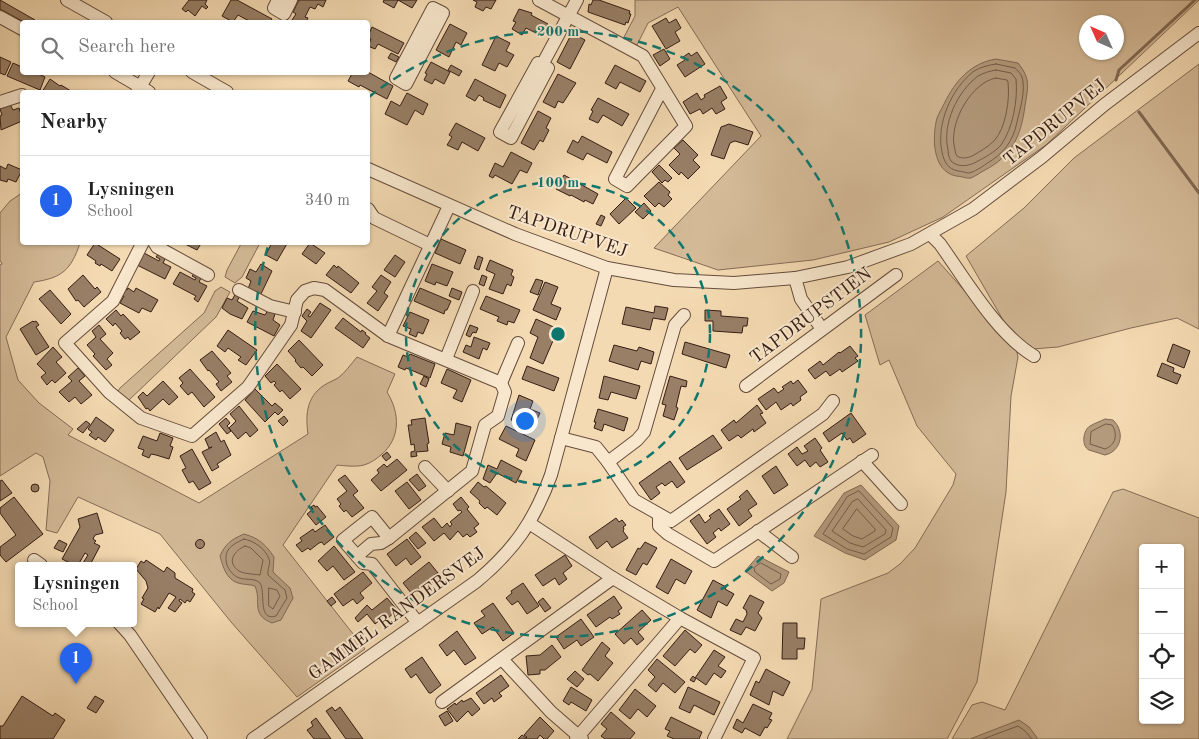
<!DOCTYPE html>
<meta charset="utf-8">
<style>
body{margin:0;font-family:"Old Standard TT",serif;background:#f6f6f6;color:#222}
.controls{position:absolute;right:15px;bottom:15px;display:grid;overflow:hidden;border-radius:5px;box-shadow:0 1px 4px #0004}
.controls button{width:45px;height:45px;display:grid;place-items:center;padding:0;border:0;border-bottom:1px solid #e0e0e0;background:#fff;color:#222;font:25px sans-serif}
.compass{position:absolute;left:1079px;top:15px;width:45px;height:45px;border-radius:50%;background:#fff;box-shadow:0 1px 4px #0004;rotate:315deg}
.you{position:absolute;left:524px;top:420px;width:18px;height:18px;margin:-12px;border:4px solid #fff;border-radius:50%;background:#1a73e8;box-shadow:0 0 0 8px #1a73e833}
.badge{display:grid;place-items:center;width:32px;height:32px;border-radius:50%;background:#2563eb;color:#fff;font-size:16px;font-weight:700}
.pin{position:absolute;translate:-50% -41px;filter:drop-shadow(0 1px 2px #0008)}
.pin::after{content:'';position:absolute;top:26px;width:18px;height:15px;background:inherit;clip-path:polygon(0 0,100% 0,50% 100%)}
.popup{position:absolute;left:15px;top:562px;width:122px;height:65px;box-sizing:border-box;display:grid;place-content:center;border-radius:5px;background:#fff;filter:drop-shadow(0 1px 4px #0005);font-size:16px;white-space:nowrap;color:#767676}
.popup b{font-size:19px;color:#222}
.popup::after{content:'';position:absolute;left:50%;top:100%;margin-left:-10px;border:10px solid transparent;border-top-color:#fff}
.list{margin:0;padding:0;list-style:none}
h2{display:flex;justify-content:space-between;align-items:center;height:65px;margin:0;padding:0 20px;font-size:21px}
h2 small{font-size:16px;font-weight:400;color:#767676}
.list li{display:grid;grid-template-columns:32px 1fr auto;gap:15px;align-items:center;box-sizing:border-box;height:90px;padding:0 20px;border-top:1px solid #e0e0e0}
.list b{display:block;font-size:19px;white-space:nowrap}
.list p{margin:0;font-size:16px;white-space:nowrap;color:#767676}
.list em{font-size:16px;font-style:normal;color:#767676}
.icon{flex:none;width:28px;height:28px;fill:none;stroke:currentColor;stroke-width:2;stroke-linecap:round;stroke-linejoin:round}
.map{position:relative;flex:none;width:1199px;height:739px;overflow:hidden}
.search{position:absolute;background:#fff;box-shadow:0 1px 4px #0004;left:20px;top:20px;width:350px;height:55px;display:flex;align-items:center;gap:12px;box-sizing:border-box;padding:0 18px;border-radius:5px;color:#767676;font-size:19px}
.panel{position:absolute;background:#fff;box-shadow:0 1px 4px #0004;left:20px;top:90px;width:350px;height:155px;border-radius:5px}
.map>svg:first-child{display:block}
.green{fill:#d4ba97;stroke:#846c56;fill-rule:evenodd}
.water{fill:#b39a7c;stroke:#816852}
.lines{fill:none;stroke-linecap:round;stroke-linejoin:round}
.shore{stroke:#745c48;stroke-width:1}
.stream{stroke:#816852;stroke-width:3}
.building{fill:#987f66;stroke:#351d14}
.minor-casing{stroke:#654c3c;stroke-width:14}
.minor{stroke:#f8e7cd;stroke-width:12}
.ring{fill:none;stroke:#0f766e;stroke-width:2.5;stroke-dasharray:9 6}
.labels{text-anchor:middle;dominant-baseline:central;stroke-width:4;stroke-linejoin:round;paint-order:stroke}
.street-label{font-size:18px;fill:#351d14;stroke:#f8e7cd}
.centre{fill:#0f766e;stroke:#f8e7cd;stroke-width:2.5}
.ring-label{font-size:15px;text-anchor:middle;font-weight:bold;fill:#0f766e;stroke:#f8e7cd;stroke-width:4;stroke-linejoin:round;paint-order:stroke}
</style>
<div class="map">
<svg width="1199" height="739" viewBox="0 0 1199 739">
<rect width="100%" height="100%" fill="#f4dab2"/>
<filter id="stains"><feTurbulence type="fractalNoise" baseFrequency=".004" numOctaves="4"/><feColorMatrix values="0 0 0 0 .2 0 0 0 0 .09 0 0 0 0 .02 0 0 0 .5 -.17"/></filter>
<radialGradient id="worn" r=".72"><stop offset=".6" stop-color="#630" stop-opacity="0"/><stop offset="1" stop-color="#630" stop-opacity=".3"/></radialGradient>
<!-- green -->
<g class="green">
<path d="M635,0h564l-153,145 -103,72 -54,25 -76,18 -95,10 -64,-22 107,-112 -83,-129 -30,16 -11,22 -14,-6 12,-23zM1086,22h30v30h-30z"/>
<polygon points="1199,64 1199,329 1177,318 1131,328 1058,347 1032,349 1010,332 966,256 1024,208 1074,158"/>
<path d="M22,193v49l58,1c-9,27 -18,35 -46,39l-28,55 12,43 21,23 34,26 -5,6 131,68 109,-69c-3,-21 -1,-40 20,-51 3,-2 7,-3 10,-5 7,-5 13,-14 19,-21l38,17 -8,18c13,21 14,46 -6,63 -5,4 -10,8 -17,10 -8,2 -18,1 -27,0l-54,80 82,104 -68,48 -66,-75 -71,-88 -82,-37 -21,36 -11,-3 4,-49 -7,-24 -7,-4 -36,23v-211l2,-1 -2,-4v-47l10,-12z"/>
<polygon points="242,242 260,243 242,277 235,283 225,277 227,270"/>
<polygon points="938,261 1012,344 1016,349 1018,357 1011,396 1006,492 977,682 947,739 787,739 812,689 821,599 888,573 900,564 915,548 953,485 956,474 917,426 889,360 880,365 865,315"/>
<polygon points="221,287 230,292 216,317 128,401 117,393 120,388 204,313 215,291"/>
<path d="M1123,489l76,29v221h-247l20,-34 10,-3 23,8 108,-218zM1143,548h37v172h-37z"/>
</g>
<!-- water -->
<g class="water">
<path d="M996,59l22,4c13,16 10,24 7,43 -4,30 -13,50 -40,64 -4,2 -9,6 -14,8 -4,1 -10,-2 -15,-2 -24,-5 -24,-39 -19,-58 2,-5 5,-10 7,-14 11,-23 27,-41 52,-45z"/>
<path d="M1105,419l8,1c12,11 9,31 -8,35 -5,-2 -11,-3 -16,-5 -8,-4 -6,-20 1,-24 5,-3 11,-5 15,-7z"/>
<polygon points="861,485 899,526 896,540 865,560 845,553 814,536 844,493"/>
<path d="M244,534c15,4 22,11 30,23l-1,15 17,16 3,10 -12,22 -9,3c-22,-9 -10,-21 -17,-37 -5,-2 -11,-1 -17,-3 -12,-4 -15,-16 -18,-27 5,-12 12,-17 24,-22z"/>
<polygon points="758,556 789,572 784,583 772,591 745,571"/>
<polygon points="1019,720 1029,727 1038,739 970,739"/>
</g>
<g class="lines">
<!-- shore -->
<g class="shore">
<path d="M996,64l19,4c2,2 6,6 7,9 4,13 -2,32 -5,45 -4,20 -14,32 -31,42 -4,3 -12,8 -17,9 -3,0 -8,-2 -11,-2 -10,-2 -14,-9 -16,-19 -6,-28 9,-63 32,-81 7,-4 15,-6 22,-7z"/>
<path d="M996,70l15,3 5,6c2,21 -3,49 -15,66 -6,7 -17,13 -25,17 -7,4 -18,6 -25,-1 -2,-3 -3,-7 -3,-11 -6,-26 9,-58 30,-74 5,-3 12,-5 18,-6z"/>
<path d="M996,78l11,2 1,2c2,17 -2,46 -14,59 -6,6 -15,11 -22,15 -4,2 -11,3 -15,0 -2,-2 -2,-8 -3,-11 -4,-24 18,-63 42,-67z"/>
<path d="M1106,424l6,1c6,9 4,20 -7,24l-15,-5 1,-12z"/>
<polygon points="859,491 893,528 891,537 864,554 847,549 823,534 847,497"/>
<polygon points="858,499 886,530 885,534 863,547 850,543 832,531 852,502"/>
<polygon points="857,509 875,529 875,531 862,539 853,536 843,529"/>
<path d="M244,539c10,2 21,9 25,20 2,5 -2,10 -1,16l17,15 2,8 -11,18c-19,6 -10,-25 -16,-33 -6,-6 -16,-2 -23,-6 -4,-2 -8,-7 -10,-12 -4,-15 4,-20 17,-26z"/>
<path d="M245,546l6,2 12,12 -3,15c-6,-1 -16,-1 -21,-4 -13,-9 -5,-20 6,-25z"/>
<polygon points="761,563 781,574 780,579 771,584 755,572 754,568"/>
<polygon points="269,588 277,590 280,596 273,609 269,606"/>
<polyline points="983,739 1018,726 1025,731 1032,739"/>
</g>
<!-- stream -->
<g class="stream">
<polyline points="1116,80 1119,70 1195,0"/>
<polyline points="1139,112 1199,193"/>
</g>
</g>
<!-- building -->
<g class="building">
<polygon points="0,0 35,20 34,22 24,22 0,9"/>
<polygon points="189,0 207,0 205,4 208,7 206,9 202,6 195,16 188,10 186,12 182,9"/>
<polygon points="231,0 237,0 272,19 270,22 251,22 238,15 233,22 222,16"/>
<polygon points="299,0 326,0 323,7 318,4 315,9 310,7 305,17 308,18 306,22 296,22 292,20 296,14 293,12"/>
<polygon points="384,0 417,0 412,8 398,0 394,8 383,2"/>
<polygon points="473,0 496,0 491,9 486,7 483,11 475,7 477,2"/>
<polygon points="593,0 599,0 630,11 629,14 631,14 628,23 626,22 625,25 588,12 589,4 591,5"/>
<polygon points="519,9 532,13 531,15 548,24 542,36 526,28 522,35 512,29 516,22 513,21"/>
<polygon points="666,18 669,23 676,19 681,28 675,32 680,41 666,49 652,26"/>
<polygon points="450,24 467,33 461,45 456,42 449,57 436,50"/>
<polygon points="372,27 404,43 398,54 378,44 375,49 368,46 371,39 368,38 368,36"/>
<polygon points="572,33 585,40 570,69 557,62"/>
<polygon points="496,36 510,43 506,51 514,55 507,67 499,63 495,71 482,65"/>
<polygon points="664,49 670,59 660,66 653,55"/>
<polygon points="697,52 705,64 685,77 677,65 685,60 683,57 689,53 691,56"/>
<polygon points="391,53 399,57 396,62 388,58"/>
<polygon points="0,57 11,62 5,75 0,73"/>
<polygon points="431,62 450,72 444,84 435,79 432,84 424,80 427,74 425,73"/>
<polygon points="13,63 22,67 22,72 35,72 45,77 40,90 7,76"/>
<polygon points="451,65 462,71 459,76 448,70"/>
<polygon points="615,65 646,81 640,92 620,82 616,89 605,83"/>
<polygon points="353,72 368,72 393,86 387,99 360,85 359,87 348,81"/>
<polygon points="558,74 576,83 563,103 558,101 555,108 543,102"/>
<polygon points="50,79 60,86 61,85 71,91 70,92 42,92"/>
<polygon points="475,79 506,95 500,108 483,100 484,98 479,95 475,101 466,96"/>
<polygon points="720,86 727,98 721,102 725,109 716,114 712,108 703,114 700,109 690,114 683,102 697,93 701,100 705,97 704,95"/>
<polygon points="407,93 428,104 423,115 415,110 407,125 385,114 391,101 400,106"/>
<polygon points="598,98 629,114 622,126 603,115 598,123 589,119 593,111 591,110"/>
<polygon points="10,104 13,110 19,108 22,117 22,121 1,130 0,116 2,115 0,109"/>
<polygon points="538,111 551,118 546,128 549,130 543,142 540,140 534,150 521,143"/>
<polygon points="456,123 485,138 478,151 462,142 458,150 447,145 452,137 449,135"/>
<polygon points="729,124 753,132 748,145 735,141 730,143 724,159 711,155 721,127"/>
<polygon points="582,136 612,152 607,163 587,153 583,160 567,152 573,140 578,143"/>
<polygon points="683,140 698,155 693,160 700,167 688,179 681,172 679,175 669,165 680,154 674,148"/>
<polygon points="511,152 532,163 527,173 520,170 512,184 495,175 493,178 489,176 495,163 503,167"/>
<polygon points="8,164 22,170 16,182 8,179 7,182 0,180 0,166 6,169"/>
<polygon points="659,165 672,178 668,182 665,180 662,183 652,172"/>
<polygon points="564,175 598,194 593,204 585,200 584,202 571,195 570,196 556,189"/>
<polygon points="659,182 670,192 668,195 672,199 664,207 659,203 655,207 644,196"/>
<polygon points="626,198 636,208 619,224 610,214"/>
<polygon points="644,203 651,211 643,219 635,212"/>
<polygon points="601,215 605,217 601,226 596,224"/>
<polygon points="441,239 466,250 460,264 435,253"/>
<polygon points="186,242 202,242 197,250 185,244"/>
<polygon points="272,242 288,242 277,261 266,255"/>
<polygon points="95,243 120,259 112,271 101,264 100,266 95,263 96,261 87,255"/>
<polygon points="310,243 325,253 316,264 302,254"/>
<polygon points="144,253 159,261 160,259 156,257 159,253 166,257 163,263 171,267 165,279 137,265"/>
<polygon points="395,255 405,262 395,277 384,270"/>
<polygon points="478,256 483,258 479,270 474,268"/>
<polygon points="490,260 513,270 511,275 514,277 511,286 507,284 503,294 489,289 495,274 486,270"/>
<polygon points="261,264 272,271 260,296 248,289 251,281 246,278 250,269 256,272"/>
<polygon points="432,264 453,272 447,286 436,282 435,285 425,281"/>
<polygon points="334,265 337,268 338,266 359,283 351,293 326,275"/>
<polygon points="180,272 195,280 196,278 192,276 195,272 202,276 199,282 207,286 198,302 194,299 196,296 173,284"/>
<polygon points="83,275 95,289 97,287 101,292 84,307 78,300 76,301 68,289"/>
<polygon points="381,275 391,282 384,293 388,296 378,311 367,303 377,291 372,287"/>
<polygon points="482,275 487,277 484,286 479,284"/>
<polygon points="536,279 543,281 538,295 530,292"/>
<polygon points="545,282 558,287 551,304 561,308 556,320 533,310"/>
<polygon points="128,288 134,292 136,288 158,300 151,312 142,308 139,313 120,303 124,296 122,295 125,289 127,290"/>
<polygon points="420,288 451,301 447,310 445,310 444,314 414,301"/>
<polygon points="452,288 462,292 459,300 449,296"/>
<polygon points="50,290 71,314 61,324 39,299"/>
<polygon points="236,293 240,296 237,301 248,308 242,319 230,314 222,308 227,298 232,300"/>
<polygon points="486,296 520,310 514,323 508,321 507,325 497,321 499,317 480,309"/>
<polygon points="320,303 331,310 311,338 301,331 307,321 302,316 307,309 311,312 308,316 310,317"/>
<polygon points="655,306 668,308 665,320 653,318 650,330 622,324 626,307 654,313"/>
<polygon points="116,310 121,316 123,314 140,332 130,340 128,337 125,339 120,333 122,331 115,323 113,326 106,319"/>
<polygon points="268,310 275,314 273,320 280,325 274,336 247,322 253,311 265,315"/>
<polygon points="705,310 721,311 721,316 748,318 747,326 743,326 742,333 713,331 713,321 705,321"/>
<polygon points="410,312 429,320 423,334 418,332 416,337 409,334 411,329 403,326"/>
<polygon points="343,318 361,332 362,330 366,333 365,334 370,338 363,348 335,328"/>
<polygon points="536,319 558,329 543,364 530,358 538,337 530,333"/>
<polygon points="33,321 34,322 36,321 39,325 36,327 49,347 36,355 20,329"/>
<polygon points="99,325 106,334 100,339 113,353 107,359 112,365 106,370 93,356 95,354 87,345 96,337 92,331"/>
<polygon points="470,325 478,328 476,333 473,332 470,337 466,335"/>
<polygon points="228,330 257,350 246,365 238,360 241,357 228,348 225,352 217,346"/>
<polygon points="474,337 490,343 487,350 483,348 479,359 463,352 466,345 471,347"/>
<polygon points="299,340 323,365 312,376 303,367 301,368 295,361 296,360 288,351"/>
<polygon points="685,342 730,355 726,368 682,354"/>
<polygon points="1173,344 1190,351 1184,368 1167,361"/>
<polygon points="614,345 637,351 639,347 654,352 651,364 641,361 638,370 609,361"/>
<polygon points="850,346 858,356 855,358 858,361 842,372 840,369 830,376 826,371 815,379 808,370 820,361 823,365 839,352 840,353"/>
<polygon points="53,347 62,357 56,362 66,373 55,383 52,380 47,385 41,377 46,373 37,364"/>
<polygon points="212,351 231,373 227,376 232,382 221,391 216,384 219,382 209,370 208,371 200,360"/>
<polygon points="410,354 435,364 430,378 406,368 405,370 398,367 403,355 408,357"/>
<polygon points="1162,363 1174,368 1173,372 1181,375 1177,384 1157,376"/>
<polygon points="277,364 301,389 290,399 282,390 280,392 274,385 276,383 274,381 271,383 265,376"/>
<polygon points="527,366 559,378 554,391 522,379"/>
<polygon points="78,368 85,376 79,381 92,395 81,404 75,397 69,402 59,392 72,381 68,377"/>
<polygon points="190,369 215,397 204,407 192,392 188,395 180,386 183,383 179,378"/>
<polygon points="447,369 471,380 462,402 453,398 457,390 441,383"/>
<polygon points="424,376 429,379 426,387 420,384"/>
<polygon points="604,376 640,386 636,399 611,392 608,400 599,398"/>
<polygon points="670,376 687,381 686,387 681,386 676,407 678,408 674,420 663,416 666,405 662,404"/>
<polygon points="798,380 807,392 800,397 801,400 793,406 791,403 781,410 776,402 766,410 758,399 774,388 778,393 784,389 782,387 791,381 793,384"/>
<polygon points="163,381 178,397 169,405 163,399 150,411 148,408 146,409 138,397 143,392 147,396"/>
<polygon points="255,389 272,406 275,403 283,410 278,415 275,412 265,422 245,400"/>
<polygon points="519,395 533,401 530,409 540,413 535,423 526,419 523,425 511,420"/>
<polygon points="757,405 763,413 760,414 766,423 754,432 753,429 741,438 738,435 729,441 721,430 734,420 736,423"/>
<polygon points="239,406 258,430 250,437 246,432 238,439 229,428 236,421 230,414"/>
<polygon points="598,409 628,418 624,431 604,424 602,431 594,428 596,422 594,422"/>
<polygon points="851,413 866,434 853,443 850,438 847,440 842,433 829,442 823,433"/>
<polygon points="284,416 288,421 283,426 278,421"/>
<polygon points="96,417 114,430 105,442 98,437 96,440 89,435 92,432 88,429"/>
<polygon points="226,418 230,423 227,426 231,431 227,434 219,424"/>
<polygon points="425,418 429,443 427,444 428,451 416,452 417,456 411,457 411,452 415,451 414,444 411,445 408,425 412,425 411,420"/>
<polygon points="86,421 90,424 83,433 77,429"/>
<polygon points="456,423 471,427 463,456 450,452 451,447 442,444 445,433 454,435"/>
<polygon points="506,426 535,440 526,461 516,456 519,449 499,439"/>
<polygon points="216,432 221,442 224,440 231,455 217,464 219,467 212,471 202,452 212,447 209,448 205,439"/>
<polygon points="160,433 173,438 170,446 173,447 169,459 156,455 151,454 149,458 142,455 144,450 138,448 143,436 157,441"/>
<polygon points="713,435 722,448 687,470 679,458"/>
<polygon points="815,438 822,448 820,450 828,462 820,467 816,462 810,467 805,460 797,466 788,454 797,447 802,454 808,451 804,446"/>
<polygon points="192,449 211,483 199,490 193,481 189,483 182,470 186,468 180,456"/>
<polygon points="387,452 391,457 386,461 382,456"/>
<polygon points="397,459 407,470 381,491 371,480 379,473 377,470 384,464 387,467"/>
<polygon points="501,460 522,471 516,483 497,473 490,483 483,479 488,465 497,469"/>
<polygon points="670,461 685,482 677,488 672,481 665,486 662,483 656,487 660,493 651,500 639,483"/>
<polygon points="776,466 788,485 774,494 762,476"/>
<polygon points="417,474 426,486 419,491 409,480"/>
<polygon points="345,475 358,491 353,495 364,508 352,517 346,510 344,512 339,506 341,504 337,499 347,491 338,480"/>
<polygon points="2,480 12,493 0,501 0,481"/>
<polygon points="407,482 421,500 409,509 395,491"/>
<polygon points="478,482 484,487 486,486 506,503 497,515 487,507 485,509 479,503 480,501 470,492"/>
<circle cx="35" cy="488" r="4"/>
<polygon points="747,490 757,504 748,510 752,516 739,526 727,509 741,499 739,497"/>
<polygon points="14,497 43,534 6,562 0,555 0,547 16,535 0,513 0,508"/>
<polygon points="461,497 469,507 467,509 479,524 474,528 477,532 470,537 467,534 463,537 458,531 450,540 444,533 434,541 422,527 434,518 442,528 447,523 450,527 452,524 450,522 462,512 460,510 458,511 453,504"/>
<polygon points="314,505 315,507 317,506 326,517 316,525 307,514 313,509 311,507"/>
<polygon points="719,509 730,524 721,531 719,528 713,533 716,537 707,544 690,521 699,514 705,523 711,518 709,516"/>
<polygon points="97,513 103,533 95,535 93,539 96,541 94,543 100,546 90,565 83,563 88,555 85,553 78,565 74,565 62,559 80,527 78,519"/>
<polygon points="616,518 619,522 622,520 626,525 623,527 624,529 623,531 628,538 612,548 607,541 597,549 589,537"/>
<polygon points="325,525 334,537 324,545 322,542 319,543 310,550 308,548 302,552 296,545 302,541 300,538 313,529 315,532"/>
<polygon points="416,532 426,543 418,549 409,538"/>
<polygon points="407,539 421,557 411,565 406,558 396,566 387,554"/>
<circle cx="200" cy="544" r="4.5"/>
<polygon points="59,540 67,544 63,552 54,548"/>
<polygon points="645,542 657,548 647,565 643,563 636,575 626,570 638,548 640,549"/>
<polygon points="334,546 355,572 344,580 333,566 327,571 318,561"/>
<polygon points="565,555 572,566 563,573 567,579 559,585 555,578 543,586 535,575"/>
<polygon points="671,559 692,571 685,584 676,579 668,594 656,587"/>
<polygon points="146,560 164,572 167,567 175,573 175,578 193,589 192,592 195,594 190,602 187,600 185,603 180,599 179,601 182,603 175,612 168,608 176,597 169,593 159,609 158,607 155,612 141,604 144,599 142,598 148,588 146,581 136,569 141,561 144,563"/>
<polygon points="429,562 438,573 434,575 437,579 430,585 427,582 412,594 403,583"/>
<polygon points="363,572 372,583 360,593 364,598 357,604 353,599 343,606 334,594"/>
<polygon points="713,580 726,587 725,589 734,594 727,606 718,601 711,618 697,610"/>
<polygon points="523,583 539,606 527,614 518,601 512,605 506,598 512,593 511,591"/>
<polygon points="750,595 764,602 758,613 762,618 755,631 746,627 741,635 730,630 736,619 743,622 747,614 746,610 743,608"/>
<polygon points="614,596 622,608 618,611 620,614 612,619 610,617 596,627 587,615"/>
<polygon points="332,597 336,602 331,606 327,601"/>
<polygon points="387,598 397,610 387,619 385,616 375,624 367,614 358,622 355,618 367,605 372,610"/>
<polygon points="543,598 551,608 545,612 538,602"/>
<polygon points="493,603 514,633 503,641 493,627 482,634 474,623 485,616 481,611"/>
<polygon points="642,610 651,620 638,632 644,639 637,645 631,638 624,644 615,634"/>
<polygon points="581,619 594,637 581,646 577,640 564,649 556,637"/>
<polygon points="783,623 797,623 797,638 805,638 804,649 797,649 797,659 782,659"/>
<polygon points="685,630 702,645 695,653 690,649 675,666 663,656"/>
<polygon points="457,631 476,658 465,665 454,650 447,656 439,645"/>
<polygon points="602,642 610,649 605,656 613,663 598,681 590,674 588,675 582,670"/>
<polygon points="552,645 561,657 545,670 540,670 540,674 528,675 526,656 540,655"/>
<polygon points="714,650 725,657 718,666 726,671 721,678 714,673 706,685 696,678 694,682 690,680 693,676 695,678"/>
<polygon points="422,657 441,685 431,693 429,693 416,674 411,678 405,669"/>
<polygon points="657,659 685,682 675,693 663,683 656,692 648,685 655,677 648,670"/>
<polygon points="766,669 790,682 783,696 773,691 769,705 750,695 756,681 759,683"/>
<polygon points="575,671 584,679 577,687 567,679"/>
<polygon points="501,675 509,686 499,693 502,696 494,702 492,698 484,704 476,693"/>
<polygon points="571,687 592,700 586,711 571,702 569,705 563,701"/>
<polygon points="688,687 720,702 714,715 694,705 690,713 679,708"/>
<polygon points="635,689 656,706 647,717 638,709 630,719 619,710"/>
<polygon points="22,696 53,716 55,713 65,720 53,739 0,739 0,726 3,726"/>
<polygon points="95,696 104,701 96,713 87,708"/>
<polygon points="471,698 480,709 472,716 468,711 457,722 447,709 455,703 456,705 462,700 463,702"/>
<polygon points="753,704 772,713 769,719 772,720 767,728 765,727 760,736 745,728 742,733 733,728 737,719 743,723"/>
<polygon points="332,707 335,711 340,707 363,739 346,739 326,711"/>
<polygon points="447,711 453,721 445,726 439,716"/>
<polygon points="611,712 635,733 630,739 605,739 601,736 607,729 601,724"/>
<polygon points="540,717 554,731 547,739 544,739 540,735 537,739 518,739 522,735 526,738 527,737 524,735"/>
<polygon points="671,717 702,732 699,739 674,739 667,736 670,731 665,729"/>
<polygon points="316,718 331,739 314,739 307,730 313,726 311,722"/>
</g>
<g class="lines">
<!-- minor casing -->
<g class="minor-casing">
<g id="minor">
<polyline points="67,0 106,22"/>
<polyline points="278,0 274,8 284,14 291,0"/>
<polyline points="539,0 643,56 686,126 627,186 615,179 662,89"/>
<polygon points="433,8 443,13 406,84 396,78"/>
<polyline points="0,17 22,29"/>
<polygon points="538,63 548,68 511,138 500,132"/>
<polyline points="542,65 577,0"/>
<polyline points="115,72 149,92"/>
<polyline points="192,72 227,92"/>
<polyline points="137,92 149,72"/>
<polyline points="0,102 22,95"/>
<polyline points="368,169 515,234 607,268 674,280 734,283 795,278 848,267 911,244 973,209 1042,157 1104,105 1199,33"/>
<polyline points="368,209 374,218 430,245"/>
<path d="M930,234l10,10c25,35 57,90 94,112"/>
<polyline points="143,242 113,301 65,343 109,392 141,418 192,436 248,387 291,325 297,300 305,291 314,288 325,290 388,336 501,383"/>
<polyline points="154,242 157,247 208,275"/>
<polyline points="795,278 801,299 822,329"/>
<polyline points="239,290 270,306 295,312"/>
<polyline points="388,336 449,206"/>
<polyline points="446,359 473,291"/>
<polyline points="746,386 896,275"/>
<polyline points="561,438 596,447 608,462 637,440 644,432 675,325 684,315"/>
<polyline points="862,461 901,504"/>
<polyline points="608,462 634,500 671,521 823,414 833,401"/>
<polyline points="425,467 448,491"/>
<polyline points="659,515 659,526 668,534 714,561 872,455"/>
<polyline points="529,523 613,578 680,618 754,658 714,739"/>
<polyline points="758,531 792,557"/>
<polyline points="389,538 372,517 343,540 363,563 372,564 418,623"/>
<polyline points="357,556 371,544 381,543 389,538 472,471 485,425 498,416 505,392 501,383 518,343"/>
<polyline points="34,560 41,565"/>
<polyline points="119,623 130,635 201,739"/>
<polyline points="502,659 551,712 582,739"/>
<polyline points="442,702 613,578"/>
<path d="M253,739l224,-158c38,-32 57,-60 74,-106l56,-207"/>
<polyline points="576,739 680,618"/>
</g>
</g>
<!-- minor -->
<use href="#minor" class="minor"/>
</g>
<!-- distance rings -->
<g class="ring">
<circle cx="558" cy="334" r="152"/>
<path d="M369 97A303 303 0 1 1 269 243"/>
</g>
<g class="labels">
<!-- street labels -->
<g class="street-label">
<text transform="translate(1055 123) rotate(-39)">TAPDRUPVEJ</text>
<text transform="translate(567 232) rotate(19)">TAPDRUPVEJ</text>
<text transform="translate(811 316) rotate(-37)">TAPDRUPSTIEN</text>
<text transform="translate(397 614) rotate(-36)">GAMMEL RANDERSVEJ</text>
</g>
</g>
<circle cx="558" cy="334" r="8" class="centre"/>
<g class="ring-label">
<text x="558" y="36">200 m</text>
<text x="558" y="187">100 m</text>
</g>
<rect width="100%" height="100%" filter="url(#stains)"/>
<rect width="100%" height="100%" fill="url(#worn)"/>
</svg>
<div class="controls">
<button>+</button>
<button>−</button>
<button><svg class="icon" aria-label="locate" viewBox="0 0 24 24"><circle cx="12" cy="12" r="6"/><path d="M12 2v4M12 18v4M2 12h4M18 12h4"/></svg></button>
<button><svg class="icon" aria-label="layers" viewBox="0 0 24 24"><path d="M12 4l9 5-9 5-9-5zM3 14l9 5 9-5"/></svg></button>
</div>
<svg class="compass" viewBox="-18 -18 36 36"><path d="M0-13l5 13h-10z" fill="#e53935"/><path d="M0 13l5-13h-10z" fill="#767676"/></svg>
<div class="you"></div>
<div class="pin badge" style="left:76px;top:684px">1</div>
<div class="popup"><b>Lysningen</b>School</div>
<div class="search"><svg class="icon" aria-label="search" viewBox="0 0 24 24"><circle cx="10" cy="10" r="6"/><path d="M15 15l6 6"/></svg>Search here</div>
<section class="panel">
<h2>Nearby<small></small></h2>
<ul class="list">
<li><span class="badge">1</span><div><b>Lysningen</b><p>School</p></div><em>340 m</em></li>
</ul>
</section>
</div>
